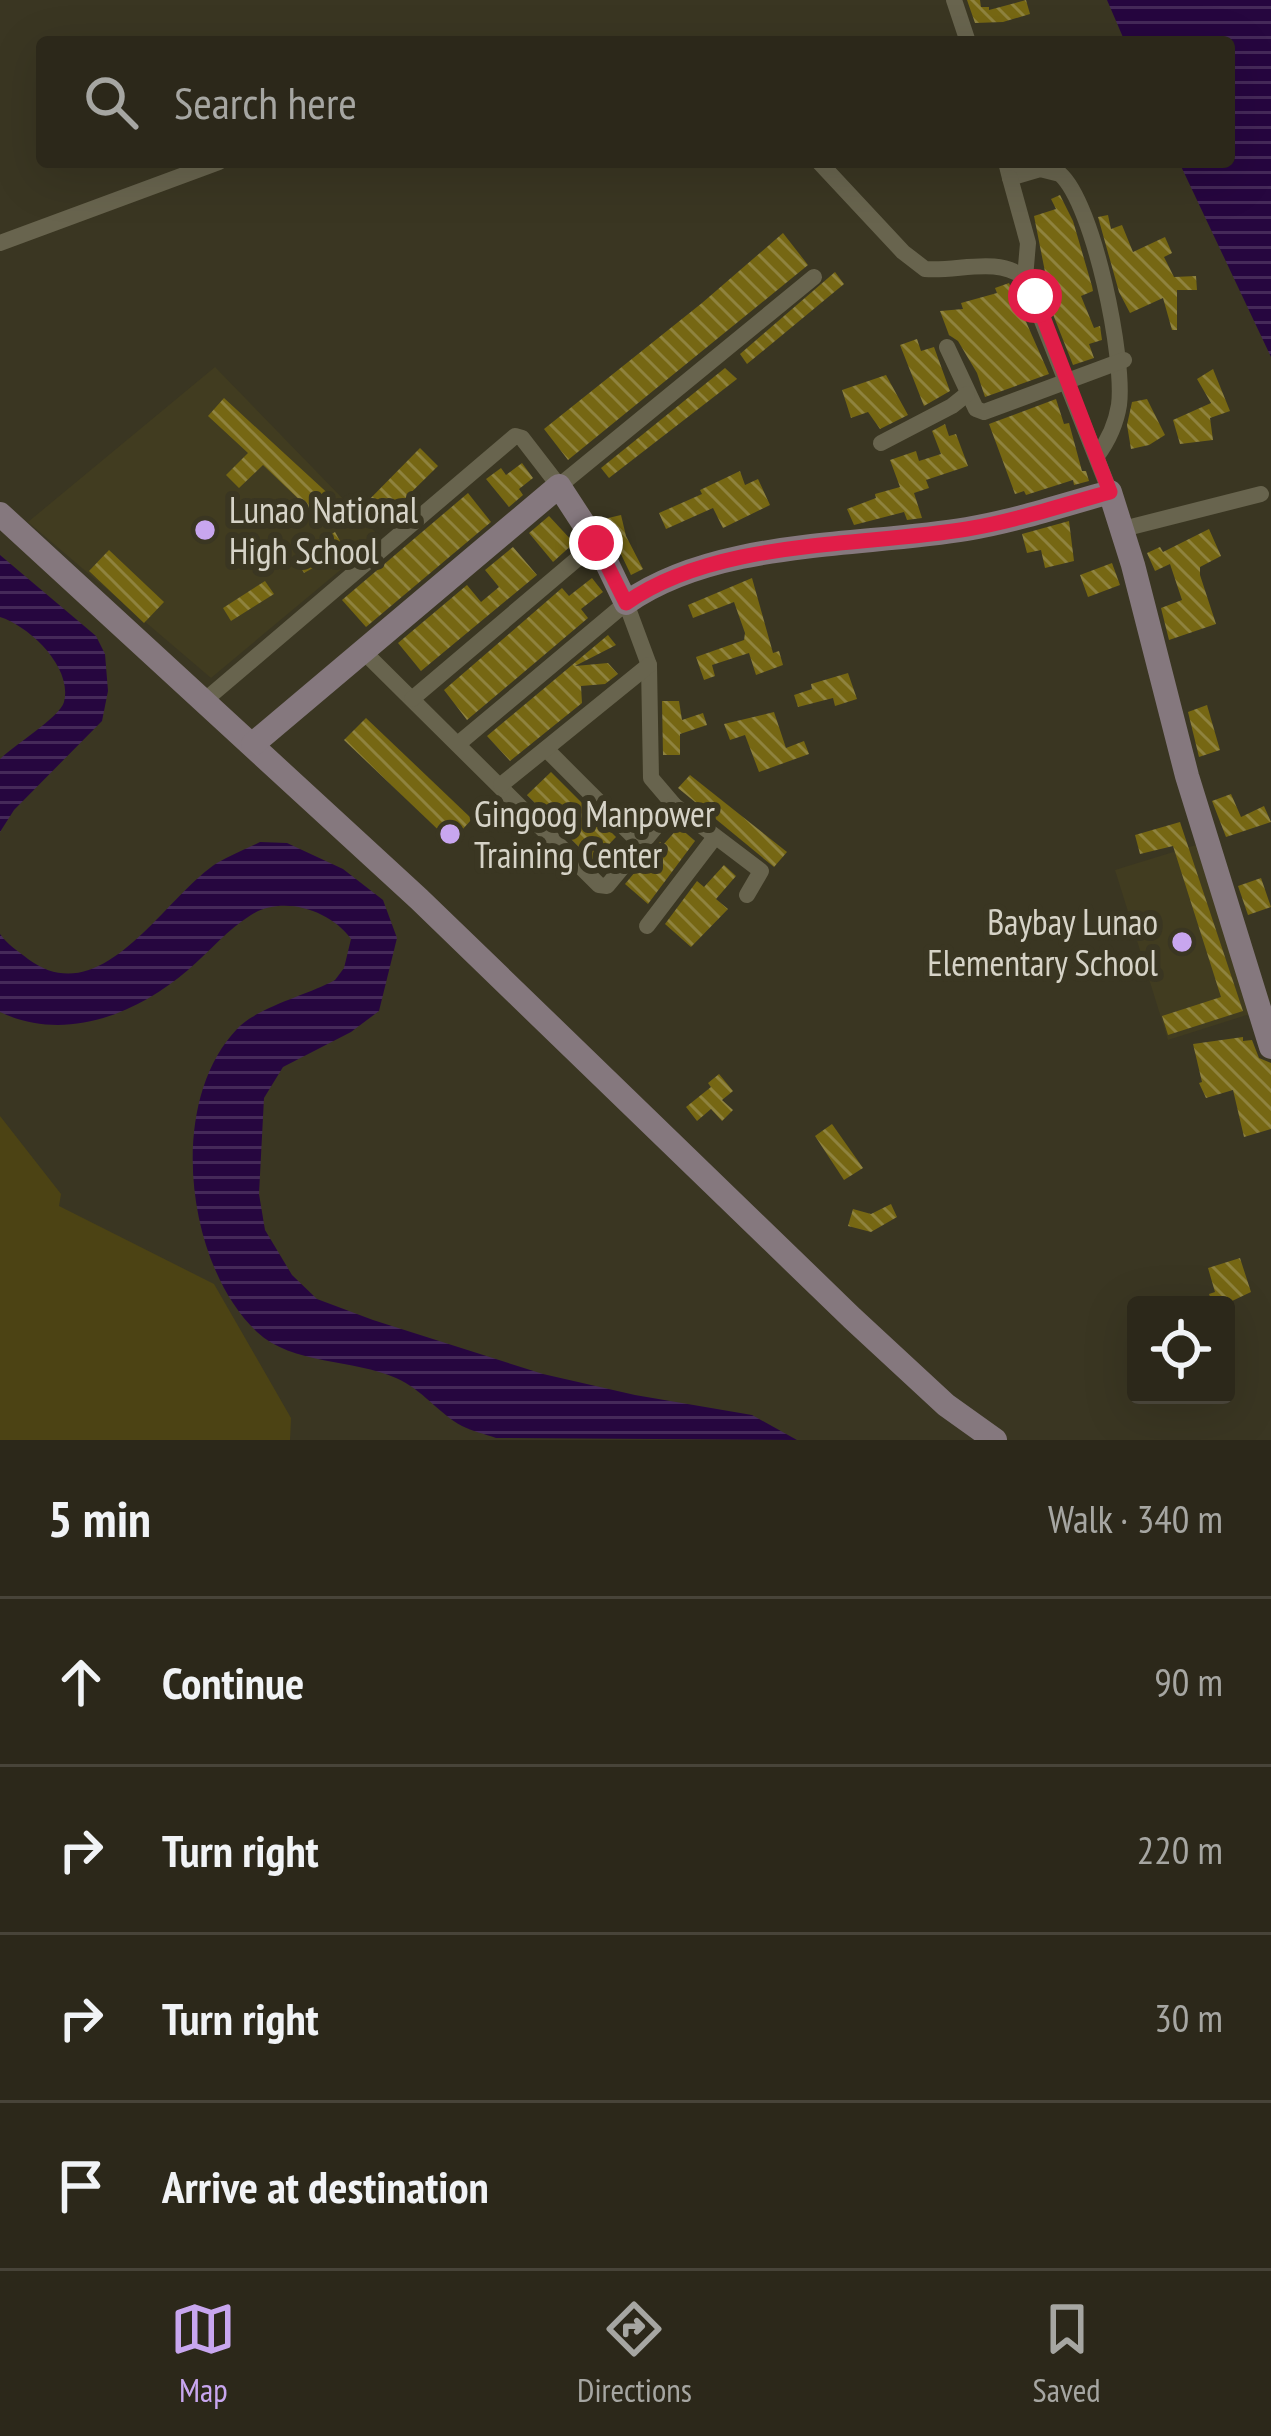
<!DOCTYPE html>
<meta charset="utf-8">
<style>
body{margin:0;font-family:"PT Sans Narrow",sans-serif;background:#383427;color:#f1f3f6}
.controls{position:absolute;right:36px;bottom:36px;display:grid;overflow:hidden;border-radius:12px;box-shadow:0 12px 48px #0002}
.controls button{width:108px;height:108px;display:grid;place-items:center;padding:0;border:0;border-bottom:3px solid #484439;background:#2c281a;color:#f1f3f6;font:60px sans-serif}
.stop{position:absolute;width:36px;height:36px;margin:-27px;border:9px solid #e11d48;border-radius:50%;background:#fff}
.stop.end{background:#e11d48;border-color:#fff;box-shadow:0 3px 12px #0008}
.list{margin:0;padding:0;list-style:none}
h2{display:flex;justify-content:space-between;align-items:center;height:156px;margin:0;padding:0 48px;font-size:51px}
h2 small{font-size:39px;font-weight:400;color:#a6a6a2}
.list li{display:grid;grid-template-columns:78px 1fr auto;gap:36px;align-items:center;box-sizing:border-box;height:168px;padding:0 48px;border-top:3px solid #484439}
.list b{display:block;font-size:45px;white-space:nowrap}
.list em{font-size:39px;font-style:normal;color:#a6a6a2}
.icon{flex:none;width:66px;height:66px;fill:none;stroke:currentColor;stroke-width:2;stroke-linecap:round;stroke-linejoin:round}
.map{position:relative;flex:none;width:1271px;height:1440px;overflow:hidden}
.search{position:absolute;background:#2c281a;box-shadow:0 12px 48px #0002;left:36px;right:36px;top:36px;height:132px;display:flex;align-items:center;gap:30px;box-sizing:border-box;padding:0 42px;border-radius:12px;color:#a6a6a2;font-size:45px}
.sheet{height:828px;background:#2c281a}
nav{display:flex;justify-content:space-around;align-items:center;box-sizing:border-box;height:168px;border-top:3px solid #484439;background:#2c281a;font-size:33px;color:#a6a6a2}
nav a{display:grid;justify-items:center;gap:6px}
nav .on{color:#c8a6ef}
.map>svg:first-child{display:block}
.built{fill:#413c20}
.grass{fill:#4c4314}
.water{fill:url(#water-rules)}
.building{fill:url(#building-back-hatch)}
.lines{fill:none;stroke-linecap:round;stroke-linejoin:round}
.street{stroke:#68644e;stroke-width:16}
.secondary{stroke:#85787e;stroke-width:24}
.route{stroke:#e11d48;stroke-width:15}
.poi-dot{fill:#c8a6ef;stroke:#3a3622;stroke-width:4.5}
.labels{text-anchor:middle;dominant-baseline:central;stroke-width:12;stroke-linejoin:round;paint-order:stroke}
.poi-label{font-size:36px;fill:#d6d3c7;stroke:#3a3622;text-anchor:start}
</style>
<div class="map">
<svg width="1271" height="1440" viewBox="0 0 1271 1440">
<defs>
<pattern id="water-rules" width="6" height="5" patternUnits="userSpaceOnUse" patternTransform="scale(3)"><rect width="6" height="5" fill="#26063f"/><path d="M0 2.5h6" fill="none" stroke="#452959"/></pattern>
<pattern id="building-back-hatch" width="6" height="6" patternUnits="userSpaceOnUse" patternTransform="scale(3)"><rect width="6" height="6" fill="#766713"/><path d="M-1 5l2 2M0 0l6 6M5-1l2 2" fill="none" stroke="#8f833f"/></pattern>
</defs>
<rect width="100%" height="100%" fill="#3a3622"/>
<!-- built -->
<g class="built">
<polygon points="215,367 380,537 211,678 28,522"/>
<polygon points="1196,845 1250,1014 1168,1040 1115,870"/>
</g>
<!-- grass -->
<polygon class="grass" points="0,1116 61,1194 59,1206 214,1284 291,1418 290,1440 0,1440"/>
<!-- water -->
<g class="water">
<polygon points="1107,0 1271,0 1271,357 1179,162 1229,162 1229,42 1125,42"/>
<path d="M0,555l96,81 9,18 3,37 -6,30 -88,89 -14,22v-73c13,-13 60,-42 64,-57 9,-35 -35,-76 -64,-85z"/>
<path d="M260,842l27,1 56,26 40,31 14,38 -18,73 -28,21 -68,35 -19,31 -5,96 6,36 27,45 25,24 56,21 170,54 92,21 117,20 45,25 -301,-2c-11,-4 -24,-7 -34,-12 -24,-13 -40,-37 -66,-48 -42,-19 -104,-13 -139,-46 -71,-67 -91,-229 -20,-303 20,-22 71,-34 98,-49l9,-12 7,-29c-21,-29 -68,-44 -100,-24 -23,14 -42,37 -63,55 -51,44 -123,73 -188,42v-78c8,11 18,17 28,25 74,55 135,-61 189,-96 13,-8 29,-14 43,-21z"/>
</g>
<!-- building -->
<g class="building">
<polygon points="967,0 980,0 981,7 989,7 989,10 1026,0 1030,14 1003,22 975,23"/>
<polygon points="1060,195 1073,221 1092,286 1093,291 1081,296 1094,328 1100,326 1102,340 1089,344 1094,358 1073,365 1041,284 1047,282 1034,216 1056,209 1051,199"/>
<polygon points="1108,215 1111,229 1122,225 1133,252 1165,237 1172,253 1164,257 1174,277 1196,276 1197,290 1177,290 1177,330 1172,330 1163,298 1130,313 1119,292 1098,217"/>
<polygon points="783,233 808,265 568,460 544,429 702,303"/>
<polygon points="835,272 844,284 747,364 740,354"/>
<polygon points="1009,283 1049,374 985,397 977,373 958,341 949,335 940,311 963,309 961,303 997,293 995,288"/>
<polygon points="917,339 921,351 934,347 950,391 924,406 900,345"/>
<polygon points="725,368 737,379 609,478 601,468"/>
<polygon points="1213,369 1230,411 1210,418 1213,440 1180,444 1173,420 1211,403 1197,379"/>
<polygon points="886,375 908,415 880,429 868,412 851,418 842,390"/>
<polygon points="224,398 347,511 329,528 263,465 239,488 226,475 248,453 208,416"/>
<polygon points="1056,399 1064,424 1069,423 1082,471 1086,471 1089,481 1074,485 1073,480 1026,495 1024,491 1015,494 989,424"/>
<polygon points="1147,399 1165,435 1149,445 1131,449 1127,425 1132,402"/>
<polygon points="945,424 949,436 956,434 968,466 926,480 929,488 914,493 922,518 907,520 904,512 854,525 847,509 876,498 875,494 900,487 890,460 916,451 919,461 941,454 932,431"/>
<polygon points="420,448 438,466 379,524 361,508"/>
<polygon points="522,463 533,478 519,489 523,495 509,507 486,479 501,468 506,475"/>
<polygon points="740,471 745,485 758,479 770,505 723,528 713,508 666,529 659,513 702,494 700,490"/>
<polygon points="468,493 491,522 366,627 342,600"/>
<polygon points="621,515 626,536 643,569 631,575 604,519"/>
<polygon points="549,516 574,543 553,562 529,533"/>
<polygon points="1069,521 1074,561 1045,568 1041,550 1027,553 1022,534"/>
<polygon points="1209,529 1221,556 1200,567 1200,575 1216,624 1169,640 1161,608 1182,600 1170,564 1155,571 1147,553 1160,547 1163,552"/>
<polygon points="335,532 345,550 304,573 294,556"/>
<polygon points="513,547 537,575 421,671 398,643 467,585 481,602 499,587 485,570"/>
<polygon points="109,550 164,602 144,623 89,571"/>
<polygon points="1112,563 1120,585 1088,597 1080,575"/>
<polygon points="592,578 603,592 581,609 588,618 467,720 444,690 562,588 569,596"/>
<polygon points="752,578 773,653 779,651 783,665 756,675 749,653 712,665 715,676 704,680 696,657 744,640 745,633 734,602 693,618 688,605"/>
<polygon points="265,581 274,594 231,621 223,608"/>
<polygon points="608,635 616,645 575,666 608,663 618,674 605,684 581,686 582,703 510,761 487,736"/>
<polygon points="848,673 857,699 835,706 833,698 798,707 794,695 812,689 811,684"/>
<polygon points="662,701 679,701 682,720 703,713 707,725 680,734 680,755 663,755"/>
<polygon points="1207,705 1220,750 1199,757 1188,712"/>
<polygon points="774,712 786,748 804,741 809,754 759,772 745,735 730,740 724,724"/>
<polygon points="366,718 472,819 451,842 344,740"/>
<polygon points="551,772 616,837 593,861 527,795"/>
<polygon points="690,775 787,852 774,867 678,788"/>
<polygon points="1231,794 1241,817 1264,806 1271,822 1226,837 1212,801"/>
<polygon points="1180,822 1243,1011 1168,1035 1162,1016 1221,997 1173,846 1140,854 1135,835"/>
<polygon points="679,827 695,841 648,904 625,884 660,842 663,845"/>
<polygon points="724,865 736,876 716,899 728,909 691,947 665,924 697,881 704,887"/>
<polygon points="1261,878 1271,907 1248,915 1238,886"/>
<polygon points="1243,1037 1243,1041 1252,1040 1259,1058 1271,1063 1271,1129 1244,1137 1233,1090 1206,1098 1199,1083 1202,1082 1193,1044"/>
<polygon points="719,1074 733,1091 722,1100 733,1110 722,1121 711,1109 697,1121 686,1107 711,1087 708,1083"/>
<polygon points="832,1124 863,1168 844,1180 815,1136"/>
<polygon points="891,1204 897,1217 871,1232 848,1226 853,1209 871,1214"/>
<polygon points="1240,1258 1251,1292 1232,1301 1234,1305 1213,1305 1209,1294 1215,1292 1208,1268"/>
</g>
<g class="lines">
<!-- street -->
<g class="street">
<polyline points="954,0 968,42"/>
<path d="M819,162l84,90 22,17c34,3 71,-13 100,9l85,214"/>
<path d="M1006,162l4,16 30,-9 20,5c34,30 65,185 59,231 -3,19 -11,36 -22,51"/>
<polyline points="1010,178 1028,243 1025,278"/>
<polyline points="0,243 219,162"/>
<polyline points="947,347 976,409 984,412 1124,360"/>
<polyline points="881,443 952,406 967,394"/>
<polyline points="1123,529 1261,494"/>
<polyline points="364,652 599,885 607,886 674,805 651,778 649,665 626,603 458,744"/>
<polyline points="412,699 596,543"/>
<polyline points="204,701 515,436 522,438 559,486 814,277"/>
<polyline points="546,749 641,844"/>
<polyline points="501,785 649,665"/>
<polyline points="674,805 761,871 747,895"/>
<polyline points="647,926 715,837"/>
</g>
<!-- secondary -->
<g class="secondary">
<polyline points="0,514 419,899 852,1318 946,1405 995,1440"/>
<path d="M253,744l306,-258 41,63 26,54c91,-64 233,-56 341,-74 48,-8 96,-24 143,-37l23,73 54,211 84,271"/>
</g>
</g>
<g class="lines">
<!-- route -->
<path class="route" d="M596,543l30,60c91,-64 233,-56 341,-74 48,-8 96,-24 143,-37l-75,-196"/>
</g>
<!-- markers -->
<g class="poi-dot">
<circle cx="205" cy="530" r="12"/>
<circle cx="450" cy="834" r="12"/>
<circle cx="1182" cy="942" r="12"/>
</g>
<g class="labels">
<!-- poi labels -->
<g class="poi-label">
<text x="229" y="509">Lunao National<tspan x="229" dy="41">High School</tspan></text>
<text x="474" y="813">Gingoog Manpower<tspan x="474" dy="41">Training Center</tspan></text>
<text x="1158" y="921" text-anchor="end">Baybay Lunao<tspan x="1158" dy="41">Elementary School</tspan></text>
</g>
</g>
</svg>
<div class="controls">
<button><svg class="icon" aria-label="locate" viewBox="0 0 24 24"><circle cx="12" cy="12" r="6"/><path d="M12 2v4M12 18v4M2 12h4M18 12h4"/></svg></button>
</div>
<div class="stop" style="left:1035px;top:296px"></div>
<div class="stop end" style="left:596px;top:543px"></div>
<div class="search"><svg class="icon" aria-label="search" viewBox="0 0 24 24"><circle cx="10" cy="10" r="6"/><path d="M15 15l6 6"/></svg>Search here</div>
</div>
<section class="sheet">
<h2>5 min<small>Walk · 340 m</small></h2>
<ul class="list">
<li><svg class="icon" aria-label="ahead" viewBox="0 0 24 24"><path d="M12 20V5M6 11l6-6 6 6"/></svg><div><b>Continue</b></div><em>90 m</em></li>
<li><svg class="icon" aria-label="right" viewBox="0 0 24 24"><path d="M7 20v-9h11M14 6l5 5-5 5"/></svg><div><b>Turn right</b></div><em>220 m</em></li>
<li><svg class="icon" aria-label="right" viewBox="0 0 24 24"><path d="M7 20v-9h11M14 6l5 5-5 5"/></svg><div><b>Turn right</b></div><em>30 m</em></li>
<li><svg class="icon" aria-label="arrive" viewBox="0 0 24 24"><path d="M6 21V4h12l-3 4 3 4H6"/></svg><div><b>Arrive at destination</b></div></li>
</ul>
</section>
<nav>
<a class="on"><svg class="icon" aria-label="map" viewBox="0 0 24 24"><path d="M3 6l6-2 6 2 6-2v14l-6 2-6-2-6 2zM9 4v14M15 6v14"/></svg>Map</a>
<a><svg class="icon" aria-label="directions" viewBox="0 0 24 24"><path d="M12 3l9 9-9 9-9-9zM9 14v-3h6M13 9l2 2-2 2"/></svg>Directions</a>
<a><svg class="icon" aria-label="saved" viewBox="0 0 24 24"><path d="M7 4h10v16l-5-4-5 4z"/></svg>Saved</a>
</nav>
